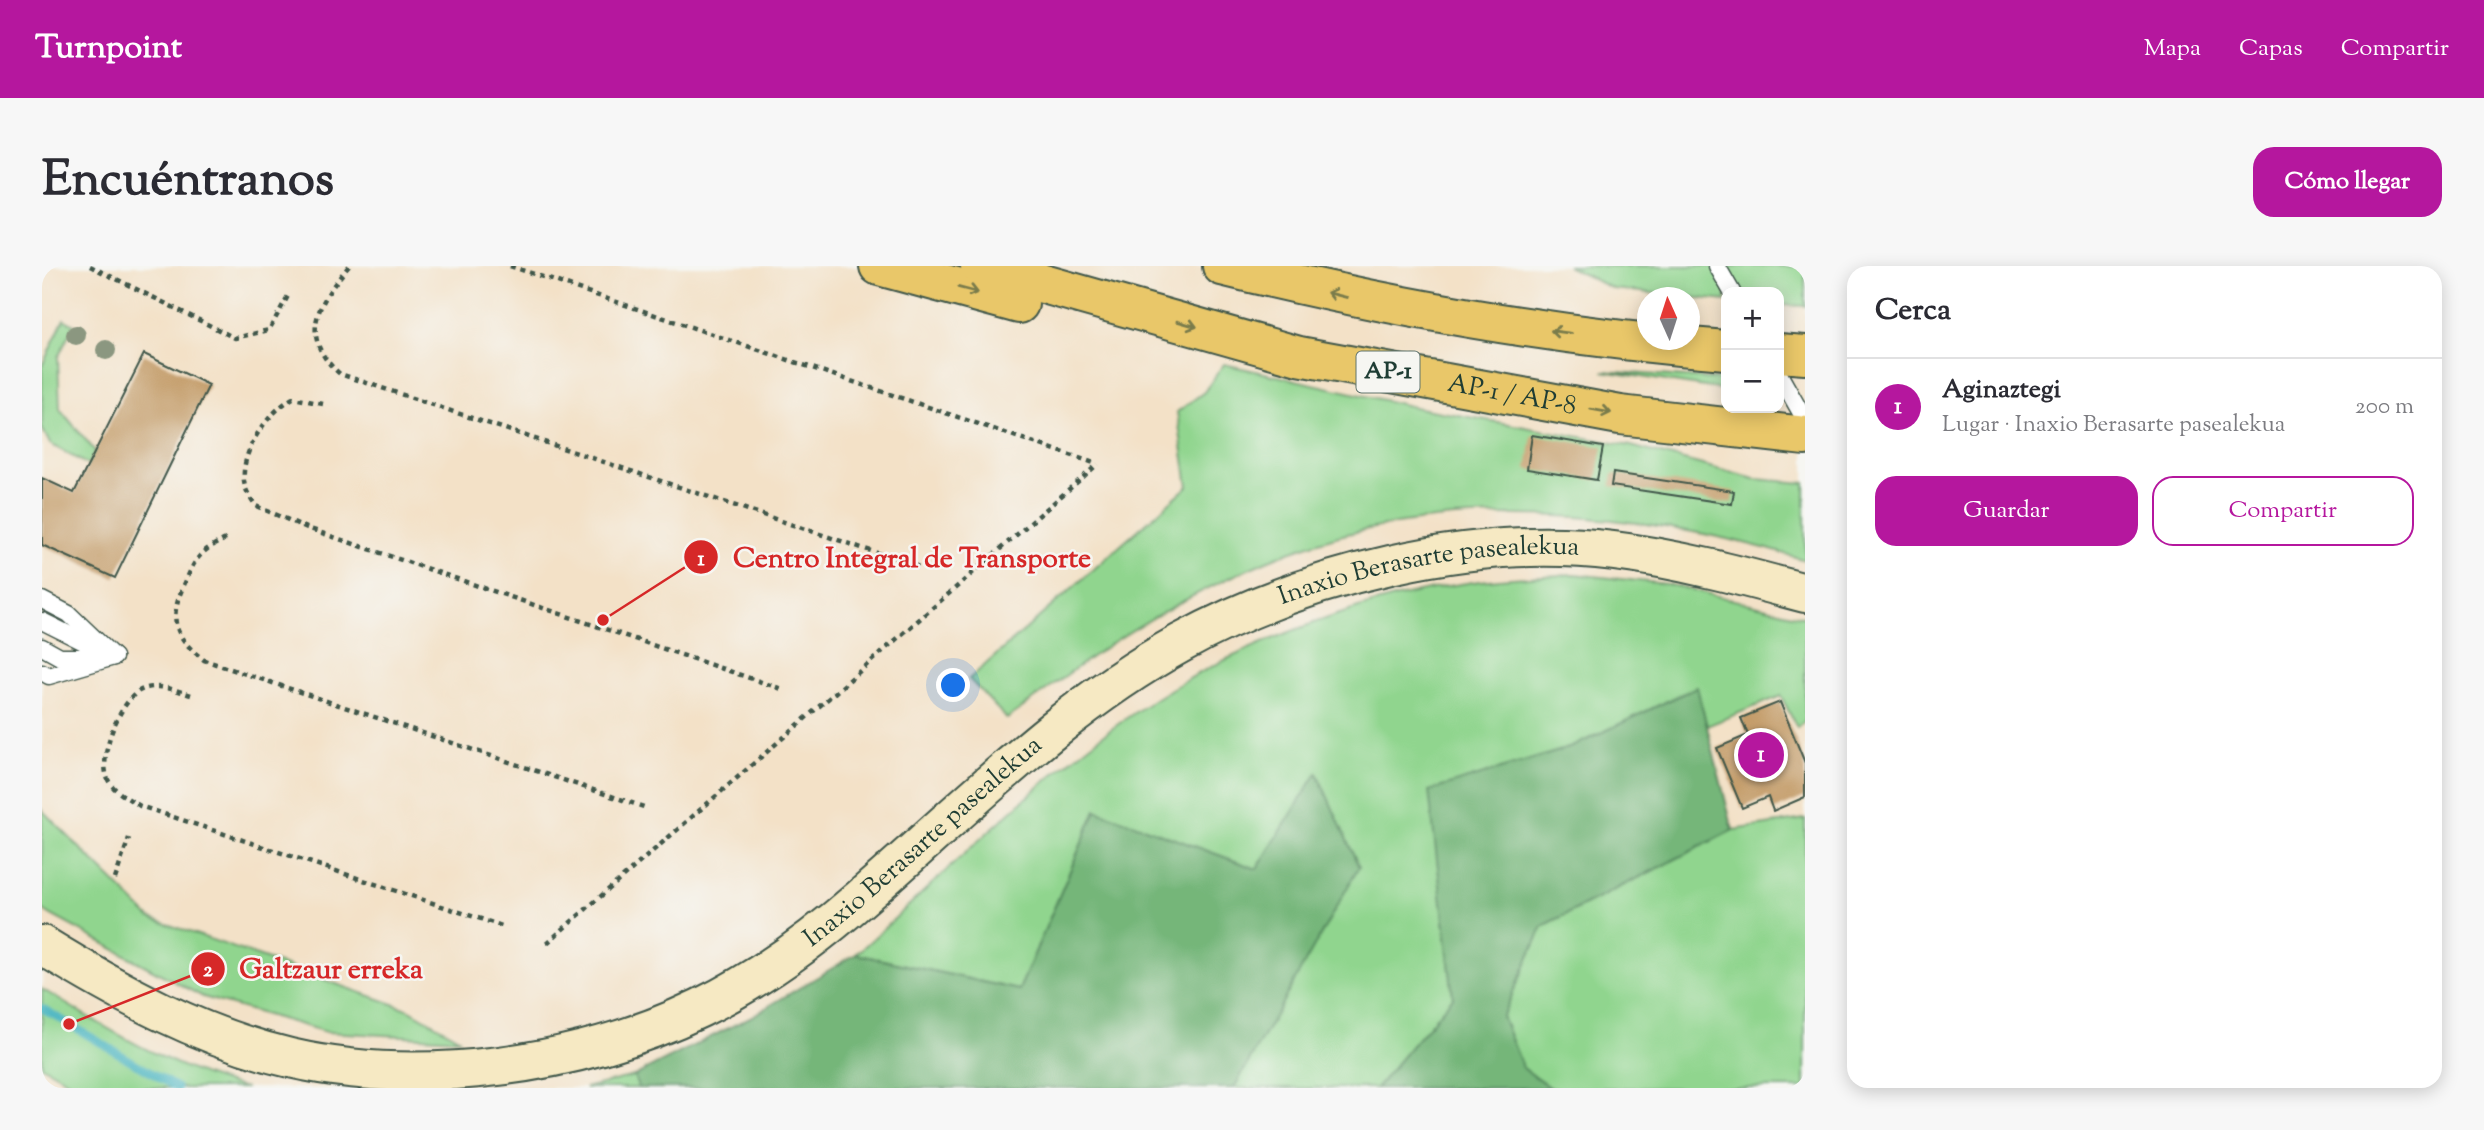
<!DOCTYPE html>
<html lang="es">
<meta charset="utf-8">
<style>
body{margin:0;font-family:"Sorts Mill Goudy",serif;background:#f7f7f7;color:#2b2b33}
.controls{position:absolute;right:21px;top:21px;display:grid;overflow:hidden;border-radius:14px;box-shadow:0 4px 18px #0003}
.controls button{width:63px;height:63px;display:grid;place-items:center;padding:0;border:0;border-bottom:2px solid #e1e1e2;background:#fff;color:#2b2b33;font:35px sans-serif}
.compass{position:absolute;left:1595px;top:21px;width:63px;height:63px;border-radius:50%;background:#fff;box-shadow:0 4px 18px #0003;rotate:357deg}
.you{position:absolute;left:912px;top:420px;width:24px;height:24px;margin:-18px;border:5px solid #fff;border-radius:50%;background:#1a73e8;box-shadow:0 0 0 10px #1a73e833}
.badge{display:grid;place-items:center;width:46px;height:46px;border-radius:50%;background:#b5179e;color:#fff;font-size:23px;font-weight:700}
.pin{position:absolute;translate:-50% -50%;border:4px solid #fff;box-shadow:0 2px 7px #0006}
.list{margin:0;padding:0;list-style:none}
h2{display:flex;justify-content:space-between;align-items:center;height:91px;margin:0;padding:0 28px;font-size:30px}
h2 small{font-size:23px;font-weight:400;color:#7c7c81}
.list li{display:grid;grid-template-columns:46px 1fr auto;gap:21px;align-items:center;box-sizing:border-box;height:98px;padding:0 28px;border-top:2px solid #e1e1e2}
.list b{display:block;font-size:26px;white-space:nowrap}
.list p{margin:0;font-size:23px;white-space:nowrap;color:#7c7c81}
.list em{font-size:23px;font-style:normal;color:#7c7c81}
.actions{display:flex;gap:14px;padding:21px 28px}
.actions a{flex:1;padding:16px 0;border:2px solid #b5179e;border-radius:21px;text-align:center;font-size:24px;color:#b5179e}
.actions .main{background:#b5179e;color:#fff}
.map{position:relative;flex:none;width:1763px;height:822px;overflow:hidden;border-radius:21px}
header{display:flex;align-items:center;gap:42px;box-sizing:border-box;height:98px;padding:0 35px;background:#b5179e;color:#fff}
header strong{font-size:33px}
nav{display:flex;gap:38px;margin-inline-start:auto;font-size:24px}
.intro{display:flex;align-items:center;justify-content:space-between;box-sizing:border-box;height:168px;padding:0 42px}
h1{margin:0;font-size:49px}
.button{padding:18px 32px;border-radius:21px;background:#b5179e;color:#fff;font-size:24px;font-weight:700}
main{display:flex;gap:42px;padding:0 42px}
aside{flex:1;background:#fff;border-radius:21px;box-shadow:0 4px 18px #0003}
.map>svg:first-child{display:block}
.green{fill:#90d58e;stroke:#588961;stroke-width:2}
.forest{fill:#74b679;stroke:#4a7a56;stroke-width:2}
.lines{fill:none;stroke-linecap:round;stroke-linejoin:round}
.stream{stroke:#43b2be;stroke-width:8}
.building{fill:#c49d6a}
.service-casing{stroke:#3f564a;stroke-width:19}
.secondary-casing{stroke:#3f564a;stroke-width:42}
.motorway-casing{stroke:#3f564a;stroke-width:42}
.path{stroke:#3f564a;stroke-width:4.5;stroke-dasharray:5 5;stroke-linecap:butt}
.service{stroke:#fff;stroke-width:16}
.secondary{stroke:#f6e9c3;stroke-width:38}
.motorway{stroke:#e9c769;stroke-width:38}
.tree{fill:#8b9780}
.oneway{stroke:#7a7b4c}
.labels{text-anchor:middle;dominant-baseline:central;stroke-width:5;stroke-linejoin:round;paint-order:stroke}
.shield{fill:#f6f6f2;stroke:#60746d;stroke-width:2}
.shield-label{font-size:24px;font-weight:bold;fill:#1f3d34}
.street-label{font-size:26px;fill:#1f3d34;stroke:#f6f6f2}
.leader{fill:none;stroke:#d62828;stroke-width:2.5}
.callout-dot{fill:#d62828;stroke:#f6f6f2;stroke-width:2.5}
.mark-label{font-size:21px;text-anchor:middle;font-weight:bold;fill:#fff}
.callout-label{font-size:28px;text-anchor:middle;font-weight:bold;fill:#d62828;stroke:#f6f6f2;stroke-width:5;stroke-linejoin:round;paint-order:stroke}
</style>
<header>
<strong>Turnpoint</strong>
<nav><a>Mapa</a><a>Capas</a><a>Compartir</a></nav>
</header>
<div class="intro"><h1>Encuéntranos</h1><a class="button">Cómo llegar</a></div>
<main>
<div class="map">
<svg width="1763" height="822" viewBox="0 0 1763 822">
<rect width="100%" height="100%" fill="#f6f6f2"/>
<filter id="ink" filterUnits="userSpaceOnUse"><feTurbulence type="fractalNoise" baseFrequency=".0143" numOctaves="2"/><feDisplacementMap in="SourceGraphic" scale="14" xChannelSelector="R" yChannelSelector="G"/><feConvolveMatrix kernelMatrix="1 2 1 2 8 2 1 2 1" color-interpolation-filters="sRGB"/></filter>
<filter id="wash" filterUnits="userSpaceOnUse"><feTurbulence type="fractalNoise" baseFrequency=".00686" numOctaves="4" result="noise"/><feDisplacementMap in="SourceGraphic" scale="28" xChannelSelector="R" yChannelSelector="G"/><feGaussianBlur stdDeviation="1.57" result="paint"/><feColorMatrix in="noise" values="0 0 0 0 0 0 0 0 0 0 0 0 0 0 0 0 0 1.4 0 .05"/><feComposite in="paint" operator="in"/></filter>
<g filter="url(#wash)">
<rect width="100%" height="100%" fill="#f3e1c7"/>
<!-- green -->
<g class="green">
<polygon points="1525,0 1763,0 1763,40 1737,39 1737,26 1684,26 1684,35 1571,23"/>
<polygon points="22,53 32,59 16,91 18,143 53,185 46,199 8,178 0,162 0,100"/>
<path d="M1182,98l195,44 212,38 124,33 50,4v77c-156,-49 -361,-67 -516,-8 -57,22 -123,56 -174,89 -37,24 -72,52 -108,78l-38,-40 219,-193 -11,-74 27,-20z"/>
<polygon points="1561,105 1684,114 1684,124 1669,122"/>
<path d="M1532,308l93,10 138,33v104l-8,7 -16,-32 -74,30 -11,-39 -124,60 -142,44 23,206 -77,91h-142l124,-221 -41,-93 -60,95 -161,-59 -77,180 -163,-36c99,-89 202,-197 315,-265 86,-51 204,-93 302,-107 33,-5 67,-5 101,-8z"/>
<polygon points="0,544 108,652 368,744 418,773 284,766 161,731 9,649 0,643"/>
<polygon points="1763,553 1763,822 1509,822 1481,802 1460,751 1501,660 1691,564"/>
<path d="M0,723c65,40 130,80 204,99h-166l-38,-22z"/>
<polygon points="592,810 597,822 543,822"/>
</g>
<!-- forest -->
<g class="forest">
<polygon points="1655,421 1691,564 1501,660 1460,751 1481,802 1509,822 1334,822 1411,731 1387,525 1530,481"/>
<polygon points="1275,507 1317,601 1192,822 597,822 592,810 710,750 814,688 977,724 1054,544 1215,603"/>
</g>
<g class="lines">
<!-- stream -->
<polyline class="stream" points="0,742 135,822"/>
</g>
<g id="blocks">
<!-- building -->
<g class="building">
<polygon points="102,88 167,119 73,312 0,279 0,212 32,227"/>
<polygon points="1490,169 1561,181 1555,214 1485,203"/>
<polygon points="1571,207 1692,225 1690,238 1569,220"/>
<polygon points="1738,436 1763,497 1763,531 1731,545 1726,531 1700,542 1675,482 1706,469 1699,452"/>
</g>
</g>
</g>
<g filter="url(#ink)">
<use href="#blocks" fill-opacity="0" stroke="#3f564a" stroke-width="2"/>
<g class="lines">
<!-- service casing -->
<g class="service-casing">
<g id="service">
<polyline points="1675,0 1690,26"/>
<polyline points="1737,108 1763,154"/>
<polyline points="0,334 27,348 72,391"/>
<polyline points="0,355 58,384"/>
<polyline points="0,381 18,391 56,391"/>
<polyline points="0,406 7,410 72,391"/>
</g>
</g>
<!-- secondary casing -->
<g class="secondary-casing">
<g id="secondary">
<path id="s1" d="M0,679c78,48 158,92 248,113 130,30 290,8 410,-50 58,-28 113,-68 161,-110 104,-89 198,-188 320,-255 124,-68 292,-110 433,-92 65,8 128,25 191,42"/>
</g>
</g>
<!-- motorway casing -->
<g class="motorway-casing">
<g id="motorway">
<polyline points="837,0 977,38"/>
<path id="s2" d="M938,0l319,90 321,59 185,21"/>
<path d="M1180,0c166,41 333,71 504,84"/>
<polyline points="1737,87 1763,89"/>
</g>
</g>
<!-- path -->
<g class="path">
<polyline points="48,0 193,72 227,64 246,30"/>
<path d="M307,0c-31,36 -52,71 -9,108l582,194"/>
<polyline points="468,0 1055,198"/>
<path d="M281,138l-30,-6c-26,15 -52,52 -49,83 1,10 7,17 12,25l51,22 478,162"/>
<path d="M184,273c-27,12 -31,20 -42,46 -16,34 -10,52 20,75l440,147"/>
<path d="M149,429c-16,-5 -35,-13 -52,-4 -21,13 -44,71 -29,92 7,10 19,16 30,23l362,120"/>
<polyline points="73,613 87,572"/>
<polyline points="505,677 1056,198"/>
</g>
<!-- service -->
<use href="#service" class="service"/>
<!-- secondary -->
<use href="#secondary" class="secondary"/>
<!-- motorway -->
<use href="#motorway" class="motorway"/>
</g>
<!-- trees -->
<g class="tree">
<circle cx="34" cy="69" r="10"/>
<circle cx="64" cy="84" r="10"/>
</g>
<!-- one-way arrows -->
<defs><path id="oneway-shaft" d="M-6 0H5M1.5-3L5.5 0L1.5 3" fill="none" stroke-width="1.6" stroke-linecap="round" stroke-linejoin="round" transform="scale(1.75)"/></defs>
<g class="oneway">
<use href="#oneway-shaft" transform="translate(926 24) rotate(15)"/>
<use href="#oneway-shaft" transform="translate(1295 29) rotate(-166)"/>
<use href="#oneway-shaft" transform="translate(1145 58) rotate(16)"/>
<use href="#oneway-shaft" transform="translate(1519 66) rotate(-173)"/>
<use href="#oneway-shaft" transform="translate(1559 145) rotate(10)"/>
</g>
</g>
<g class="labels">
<!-- shield labels -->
<rect class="shield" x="1314.5" y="85.5" width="63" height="41" rx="5"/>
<g class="shield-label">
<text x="1346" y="106">AP-1</text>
</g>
<!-- street labels -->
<g class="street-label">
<text stroke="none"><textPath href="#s2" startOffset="548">AP-1 / AP-8</textPath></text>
<text stroke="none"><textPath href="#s1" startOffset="1561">Inaxio Berasarte pasealekua</textPath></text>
<text stroke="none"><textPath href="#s1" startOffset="973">Inaxio Berasarte pasealekua</textPath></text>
</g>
</g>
<!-- callouts -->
<path class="leader" d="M561 354L659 291M27 758L166 703"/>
<g class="callout-dot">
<circle cx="561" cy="354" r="7"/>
<circle cx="27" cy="758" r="7"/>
<circle cx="659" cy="291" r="18"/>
<circle cx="166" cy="703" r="18"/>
</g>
<g class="mark-label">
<text x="659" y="299">1</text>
<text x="166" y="710">2</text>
</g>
<g class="callout-label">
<text x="870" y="301">Centro Integral de Transporte</text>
<text x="289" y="712">Galtzaur erreka</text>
</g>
</svg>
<div class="controls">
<button>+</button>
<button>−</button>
</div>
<svg class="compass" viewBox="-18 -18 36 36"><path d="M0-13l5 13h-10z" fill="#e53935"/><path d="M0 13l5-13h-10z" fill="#7c7c81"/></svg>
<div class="you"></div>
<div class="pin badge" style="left:1719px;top:489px">1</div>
</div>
<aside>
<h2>Cerca<small></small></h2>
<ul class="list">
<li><span class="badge">1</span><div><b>Aginaztegi</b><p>Lugar · Inaxio Berasarte pasealekua</p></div><em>200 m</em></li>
</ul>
<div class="actions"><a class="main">Guardar</a><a>Compartir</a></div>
</aside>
</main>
